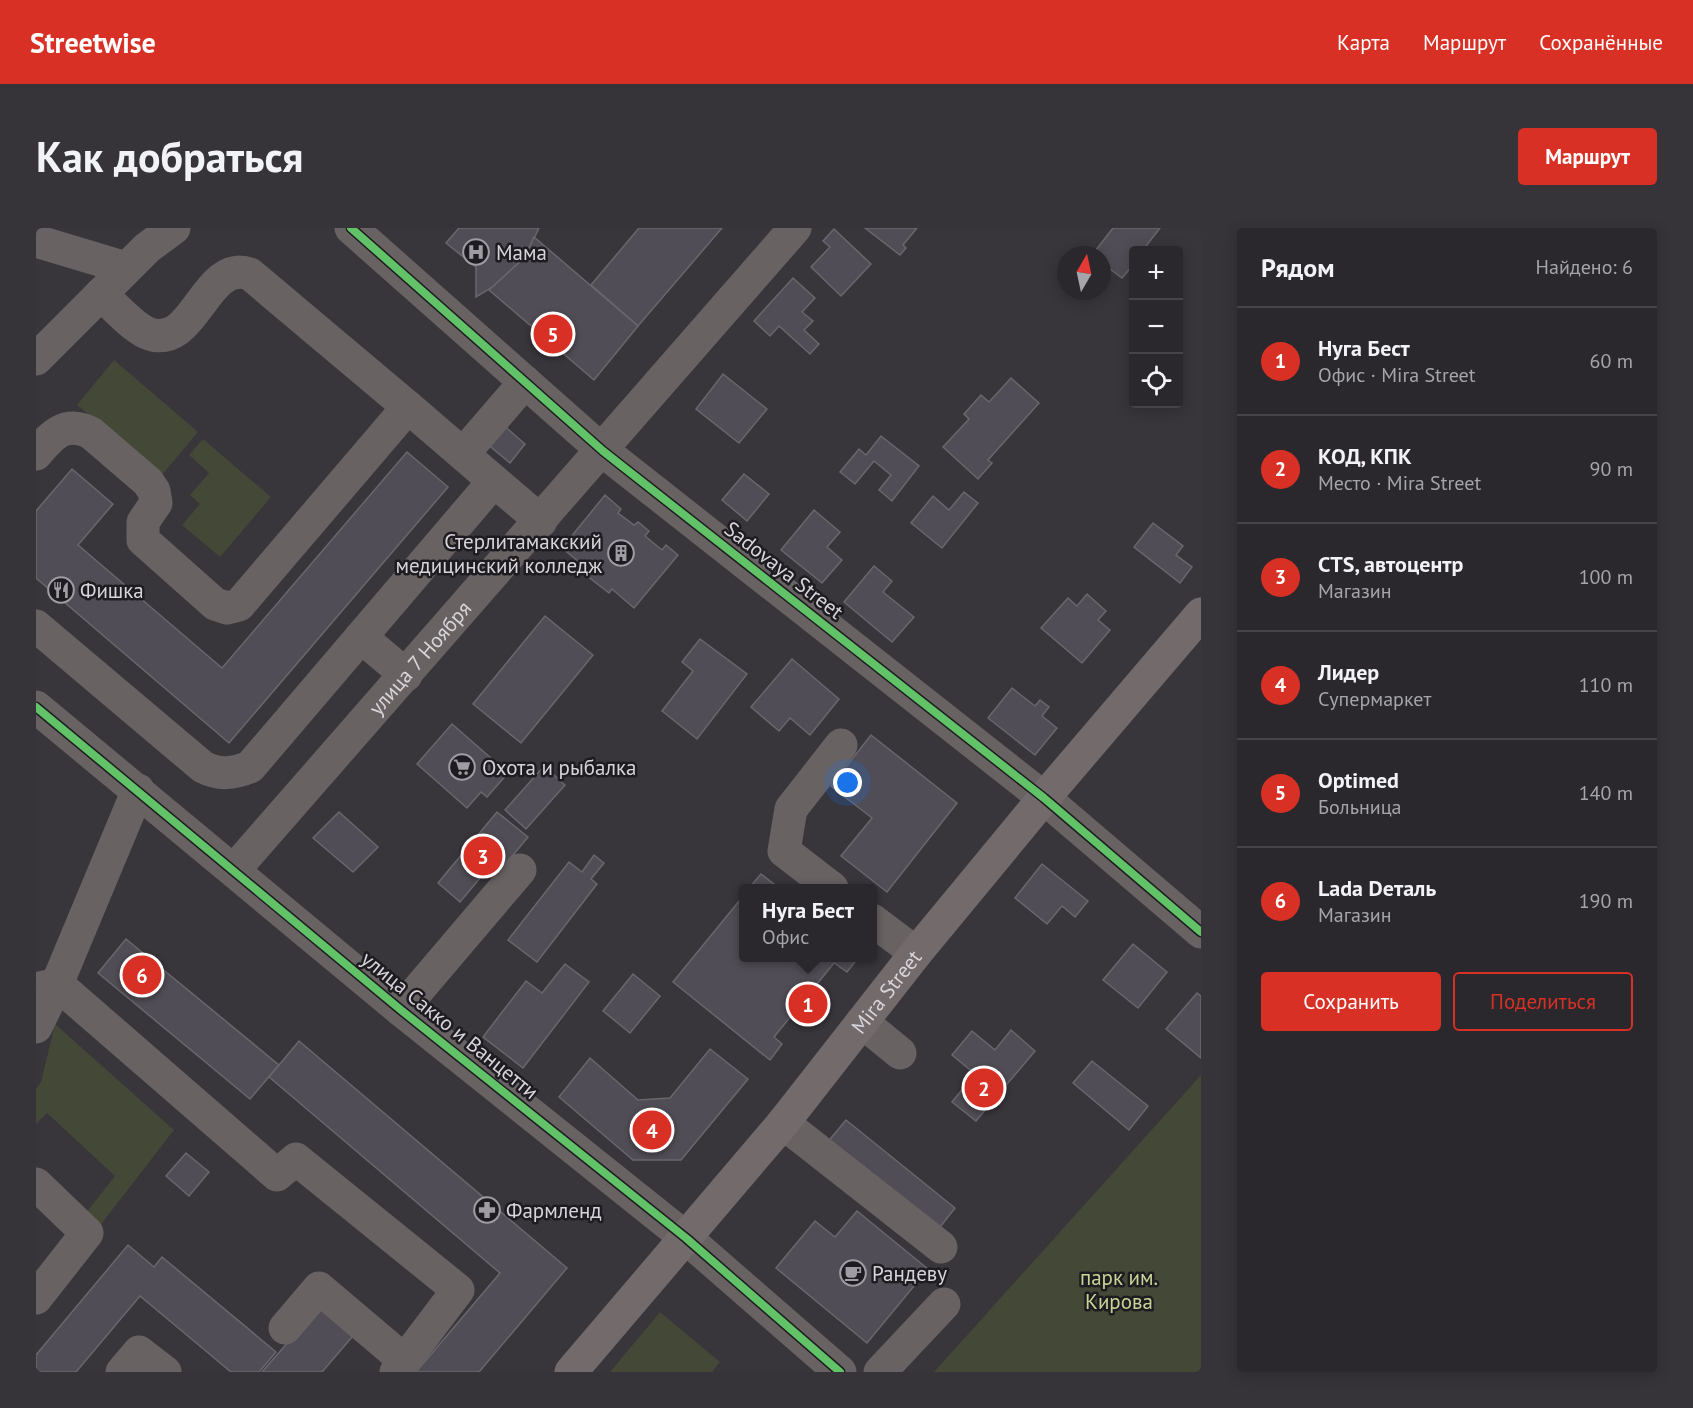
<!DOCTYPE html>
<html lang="ru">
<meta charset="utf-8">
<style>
body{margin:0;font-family:"PT Sans",sans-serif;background:#363438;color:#f1f3f6}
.controls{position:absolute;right:18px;top:18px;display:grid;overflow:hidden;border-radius:6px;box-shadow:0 3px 15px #0003}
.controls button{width:54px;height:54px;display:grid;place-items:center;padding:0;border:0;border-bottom:2px solid #464448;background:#2a282c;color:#f1f3f6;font:30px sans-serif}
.compass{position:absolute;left:1021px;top:18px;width:54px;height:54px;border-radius:50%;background:#2a282c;box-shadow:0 3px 15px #0003;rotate:9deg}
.you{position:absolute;left:812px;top:555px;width:21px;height:21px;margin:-15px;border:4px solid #fff;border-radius:50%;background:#1a73e8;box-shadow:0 0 0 9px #1a73e833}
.badge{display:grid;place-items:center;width:39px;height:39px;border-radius:50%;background:#d93025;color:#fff;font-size:20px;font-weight:700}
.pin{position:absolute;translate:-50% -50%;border:3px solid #fff;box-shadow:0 2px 6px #0006}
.popup{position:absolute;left:703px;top:656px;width:138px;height:78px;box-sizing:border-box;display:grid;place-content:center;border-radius:6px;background:#2a282c;filter:drop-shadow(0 2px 4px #0005);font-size:20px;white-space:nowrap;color:#a5a6a9}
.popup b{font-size:22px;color:#f1f3f6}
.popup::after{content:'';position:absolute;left:50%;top:100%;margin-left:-12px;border:12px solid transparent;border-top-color:#2a282c}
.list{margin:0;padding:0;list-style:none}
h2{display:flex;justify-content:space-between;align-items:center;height:78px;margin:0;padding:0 24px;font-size:26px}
h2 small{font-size:20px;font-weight:400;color:#a5a6a9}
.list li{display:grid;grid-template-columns:39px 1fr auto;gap:18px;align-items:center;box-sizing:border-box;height:108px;padding:0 24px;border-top:2px solid #464448}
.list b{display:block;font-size:22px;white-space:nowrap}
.list p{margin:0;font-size:20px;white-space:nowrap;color:#a5a6a9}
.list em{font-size:20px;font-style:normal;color:#a5a6a9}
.actions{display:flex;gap:12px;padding:18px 24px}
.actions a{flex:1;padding:14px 0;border:2px solid #d93025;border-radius:6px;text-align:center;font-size:21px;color:#d93025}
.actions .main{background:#d93025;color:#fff}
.icon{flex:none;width:33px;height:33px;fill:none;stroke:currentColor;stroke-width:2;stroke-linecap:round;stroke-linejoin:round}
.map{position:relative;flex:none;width:1165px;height:1144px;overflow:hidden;border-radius:6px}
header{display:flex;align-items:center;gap:36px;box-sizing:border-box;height:84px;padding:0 30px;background:#d93025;color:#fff}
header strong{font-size:28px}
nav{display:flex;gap:33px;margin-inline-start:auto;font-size:21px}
.intro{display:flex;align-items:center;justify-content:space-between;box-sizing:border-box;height:144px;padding:0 36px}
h1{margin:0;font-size:42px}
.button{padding:15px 27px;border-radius:6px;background:#d93025;color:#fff;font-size:21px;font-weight:700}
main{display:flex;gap:36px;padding:0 36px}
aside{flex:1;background:#2a282c;border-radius:6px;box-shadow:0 3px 15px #0003}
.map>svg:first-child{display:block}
.green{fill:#444836}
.building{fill:#514d56;stroke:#6a676c;stroke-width:1.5}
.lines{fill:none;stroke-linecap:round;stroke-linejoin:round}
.minor{stroke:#686262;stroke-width:33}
.major{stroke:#726a6b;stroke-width:33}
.cycleway-casing{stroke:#1e1c21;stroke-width:11}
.cycleway{stroke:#61c268;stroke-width:8}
.labels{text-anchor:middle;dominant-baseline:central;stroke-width:5;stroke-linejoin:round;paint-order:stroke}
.poi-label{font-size:21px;fill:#d7d4db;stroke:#1e1c21;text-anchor:start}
.street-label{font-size:21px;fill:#d7d4db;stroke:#1e1c21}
.park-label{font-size:21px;fill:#c8d597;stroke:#1e1c21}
</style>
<header>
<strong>Streetwise</strong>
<nav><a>Карта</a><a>Маршрут</a><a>Сохранённые</a></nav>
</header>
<div class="intro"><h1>Как добраться</h1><a class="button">Маршрут</a></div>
<main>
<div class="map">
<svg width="1165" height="1144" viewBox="0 0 1165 1144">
<rect width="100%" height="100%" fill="#38353b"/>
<!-- green -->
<g class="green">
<polygon points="78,132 162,204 125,248 41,177"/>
<polygon points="167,211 235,269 184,329 146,297 164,276 154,267 173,245 153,227"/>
<polygon points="19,796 138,902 59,1004 45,991 79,948 11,885 0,896 0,861 5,854"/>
<polygon points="1165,847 1165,1144 898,1144"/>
<polygon points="624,1084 684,1134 676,1144 574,1144"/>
</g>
<!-- building -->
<g class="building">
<polygon points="423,0 503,0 489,29 460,57 440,69 440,39 410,15"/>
<polygon points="603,0 686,0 602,98 555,57"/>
<polygon points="829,0 881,0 867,17 870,20 864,27"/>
<polygon points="1077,0 1124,0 1107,22 1098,22 1098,36 1086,50 1066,35 1066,27 1056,27"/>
<polygon points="798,1 835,36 805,68 775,39 794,19 787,13"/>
<polygon points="498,9 602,98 558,152 453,62 489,29"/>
<polygon points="757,50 779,70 766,84 777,93 768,102 783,116 774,126 743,98 734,108 718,93"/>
<polygon points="687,146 731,181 703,215 660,181"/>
<polygon points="975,150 1003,175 952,232 956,235 942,251 907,219 933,191 928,186 945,167 953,174"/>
<polygon points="466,196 489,216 474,235 450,215"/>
<polygon points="845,208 883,238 856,273 843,262 855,247 838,233 819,256 804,244 823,221 830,227"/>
<polygon points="371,224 412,259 193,515 0,350 0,283 36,241 77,276 42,317 186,440"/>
<polygon points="708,246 733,266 711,293 686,272"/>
<polygon points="928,264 942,275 906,320 875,295 897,268 913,282"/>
<polygon points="569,267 585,281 582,285 598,297 602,294 613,303 609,308 626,322 630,317 642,327 598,380 576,361 573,365 546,344 549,339 526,320"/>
<polygon points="778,282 804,304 791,319 806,332 786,355 745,322"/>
<polygon points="1117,295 1147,318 1140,327 1156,339 1144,355 1098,319"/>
<polygon points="838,338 856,353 847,364 878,389 856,414 808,374"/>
<polygon points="1051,366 1070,383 1062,392 1074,402 1046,435 1005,400 1032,370 1041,378"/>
<polygon points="509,388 557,427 485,515 437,476"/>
<polygon points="664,411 711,446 661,511 626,483 657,443 646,434"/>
<polygon points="756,431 803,471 774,507 754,490 743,503 715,479"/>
<polygon points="976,460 999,478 1004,472 1013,479 1006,488 1021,500 999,527 952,490"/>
<polygon points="416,496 472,545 451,569 445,564 431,580 381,536"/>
<polygon points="835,507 921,575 851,664 805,628 836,590 795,558"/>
<polygon points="508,538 529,557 490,601 469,582"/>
<polygon points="303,584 342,619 317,644 277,610"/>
<polygon points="461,584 492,609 468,638 460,631 424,674 402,655"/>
<polygon points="558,627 568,635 555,651 561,656 501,734 472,712 533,634 546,644"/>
<polygon points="1006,636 1052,673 1039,689 1026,678 1011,696 979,670"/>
<polygon points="725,646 743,660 713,660"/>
<polygon points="708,667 708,730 822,730 811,744 798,735 738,809 746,816 734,832 637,754"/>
<polygon points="90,711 243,837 214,871 62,745"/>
<polygon points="1097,716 1131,744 1102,780 1067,752"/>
<polygon points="529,736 553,754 487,840 447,809 490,753 506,765"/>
<polygon points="597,746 624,768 594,805 567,783"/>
<polygon points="1161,765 1165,768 1165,830 1130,801"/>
<polygon points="975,802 999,823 940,893 916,874 939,846 916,827 936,803 959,822"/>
<polygon points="263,813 531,1040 443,1144 380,1144 464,1045 233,849"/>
<polygon points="674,821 712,851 645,932 597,932 523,869 554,830 602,872 634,870"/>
<polygon points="1056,833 1112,878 1093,902 1037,855"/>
<polygon points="810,892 919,980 901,1003 791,915"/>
<polygon points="150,925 173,944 153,968 130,948"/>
<polygon points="821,983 892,1041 831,1115 740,1040 779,993 799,1009"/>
<polygon points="92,1017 118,1039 126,1029 240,1124 223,1144 195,1144 104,1068 40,1144 0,1144 0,1127"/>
<polygon points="287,1074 322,1102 286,1144 226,1144"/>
</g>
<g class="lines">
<!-- minor -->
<g class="minor">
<polyline points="315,0 567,223 1008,570 1165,704"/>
<polyline points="0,13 90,40"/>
<path d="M65,66c12,11 32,33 46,39 48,20 57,-75 103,-59l158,133"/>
<polyline points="0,131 111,20 138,0"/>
<path d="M0,226c16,-19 29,-34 55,-21l57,49 6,9 2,12 -13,19v18l72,64 12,4 12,-3 169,-198 86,74 -244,286c-17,7 -31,8 -47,0l-167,-141"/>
<polyline points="427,226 489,154"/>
<polyline points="458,253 505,293"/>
<polyline points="325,409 370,447"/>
<polyline points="0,479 365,782 650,1010 804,1144"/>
<path id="s1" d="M198,642l561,-642"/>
<polyline points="796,660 748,623 755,581 805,517"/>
<polyline points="836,692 880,725"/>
<polyline points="0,761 21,756 241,947 260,931 422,1062 360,1144"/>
<polyline points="365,782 484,642"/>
<polyline points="826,794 864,825"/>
<polyline points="0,799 21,756 102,562"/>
<polyline points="747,895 905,1019"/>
<polyline points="0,956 51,1005 0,1070"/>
<polyline points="249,1100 283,1060 368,1132"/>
<polyline points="86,1144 103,1124 129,1144"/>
<polyline points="844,1144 908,1076"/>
</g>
<!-- major -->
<path class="major" id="s2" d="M535,1144l212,-249 133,-170 128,-155 157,-184"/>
<!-- cycleway casing -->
<g class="cycleway-casing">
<g id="cycleway">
<polyline points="315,0 567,223 1008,570 1165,704"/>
<polyline points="0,479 365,782 650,1010 804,1144"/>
</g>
</g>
<!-- cycleway -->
<use href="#cycleway" class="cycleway"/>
</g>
<!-- icons -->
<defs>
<g id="hospital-ring" transform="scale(1.35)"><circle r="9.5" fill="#1e1c21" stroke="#9f9ca3" stroke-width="1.5"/><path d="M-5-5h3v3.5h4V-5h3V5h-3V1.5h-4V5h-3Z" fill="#9f9ca3"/></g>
<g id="building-ring" transform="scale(1.35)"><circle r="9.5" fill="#1e1c21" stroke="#9f9ca3" stroke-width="1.5"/><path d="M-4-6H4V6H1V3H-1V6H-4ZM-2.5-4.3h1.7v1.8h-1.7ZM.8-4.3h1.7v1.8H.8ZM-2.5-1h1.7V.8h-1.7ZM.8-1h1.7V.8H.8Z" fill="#9f9ca3"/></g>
<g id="restaurant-ring" transform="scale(1.35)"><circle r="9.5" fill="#1e1c21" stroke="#9f9ca3" stroke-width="1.5"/><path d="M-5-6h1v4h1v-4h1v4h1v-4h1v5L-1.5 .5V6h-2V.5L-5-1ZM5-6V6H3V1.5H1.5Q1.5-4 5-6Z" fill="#9f9ca3"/></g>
<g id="supermarket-ring" transform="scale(1.35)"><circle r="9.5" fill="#1e1c21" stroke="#9f9ca3" stroke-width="1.5"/><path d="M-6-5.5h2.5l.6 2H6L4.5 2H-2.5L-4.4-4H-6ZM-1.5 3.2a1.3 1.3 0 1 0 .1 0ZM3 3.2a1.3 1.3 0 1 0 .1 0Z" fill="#9f9ca3"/></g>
<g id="pharmacy-ring" transform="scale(1.35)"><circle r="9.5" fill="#1e1c21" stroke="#9f9ca3" stroke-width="1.5"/><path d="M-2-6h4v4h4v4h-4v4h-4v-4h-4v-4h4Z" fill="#9f9ca3"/></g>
<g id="cafe-ring" transform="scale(1.35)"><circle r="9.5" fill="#1e1c21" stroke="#9f9ca3" stroke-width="1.5"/><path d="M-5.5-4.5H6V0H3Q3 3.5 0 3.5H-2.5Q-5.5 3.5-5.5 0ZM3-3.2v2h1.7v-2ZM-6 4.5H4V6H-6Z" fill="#9f9ca3"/></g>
</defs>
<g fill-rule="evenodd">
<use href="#hospital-ring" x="440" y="24"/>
<use href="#building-ring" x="585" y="325"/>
<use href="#restaurant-ring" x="25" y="362"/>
<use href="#supermarket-ring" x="426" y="539"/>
<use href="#pharmacy-ring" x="451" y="982"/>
<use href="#cafe-ring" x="817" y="1045"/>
</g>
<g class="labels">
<!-- poi labels -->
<g class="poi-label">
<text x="460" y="24">Мама</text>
<text x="566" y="313" text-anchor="end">Стерлитамакский<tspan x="566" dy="24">медицинский колледж</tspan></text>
<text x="44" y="362">Фишка</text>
<text x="446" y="539">Охота и рыбалка</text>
<text x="470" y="982">Фармленд</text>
<text x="836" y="1045">Рандеву</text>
</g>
<!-- street labels -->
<g class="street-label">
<text transform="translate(748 342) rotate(38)">Sadovaya Street</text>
<text stroke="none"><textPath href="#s1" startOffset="282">улица 7 Ноября</textPath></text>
<text stroke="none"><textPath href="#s2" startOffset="494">Mira Street</textPath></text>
<text transform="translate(414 797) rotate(39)">улица Сакко и Ванцетти</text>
</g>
<!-- park labels -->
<g class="park-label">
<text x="1083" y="1049">парк им.<tspan x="1083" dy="24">Кирова</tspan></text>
</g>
</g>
</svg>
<div class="controls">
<button>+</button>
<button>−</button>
<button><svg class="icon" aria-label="locate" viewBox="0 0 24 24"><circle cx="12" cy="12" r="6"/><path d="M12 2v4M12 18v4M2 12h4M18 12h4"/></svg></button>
</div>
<svg class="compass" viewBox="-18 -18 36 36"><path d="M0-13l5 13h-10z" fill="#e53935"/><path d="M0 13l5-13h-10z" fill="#a5a6a9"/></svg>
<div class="you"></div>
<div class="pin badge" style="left:772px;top:776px">1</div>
<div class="popup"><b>Нуга Бест</b>Офис</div>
<div class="pin badge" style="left:948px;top:860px">2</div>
<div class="pin badge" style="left:447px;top:628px">3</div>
<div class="pin badge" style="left:616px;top:902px">4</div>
<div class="pin badge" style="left:517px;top:106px">5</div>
<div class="pin badge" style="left:106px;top:747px">6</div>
</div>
<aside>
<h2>Рядом<small>Найдено: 6</small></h2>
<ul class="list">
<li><span class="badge">1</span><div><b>Нуга Бест</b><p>Офис · Mira Street</p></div><em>60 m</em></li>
<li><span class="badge">2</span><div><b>КОД, КПК</b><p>Место · Mira Street</p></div><em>90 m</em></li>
<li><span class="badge">3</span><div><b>СTS, автоцентр</b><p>Магазин</p></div><em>100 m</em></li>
<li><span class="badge">4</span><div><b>Лидер</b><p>Супермаркет</p></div><em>110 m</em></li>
<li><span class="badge">5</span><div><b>Optimed</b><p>Больница</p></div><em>140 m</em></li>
<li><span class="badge">6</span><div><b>Lada Dеталь</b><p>Магазин</p></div><em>190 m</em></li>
</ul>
<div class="actions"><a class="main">Сохранить</a><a>Поделиться</a></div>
</aside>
</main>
